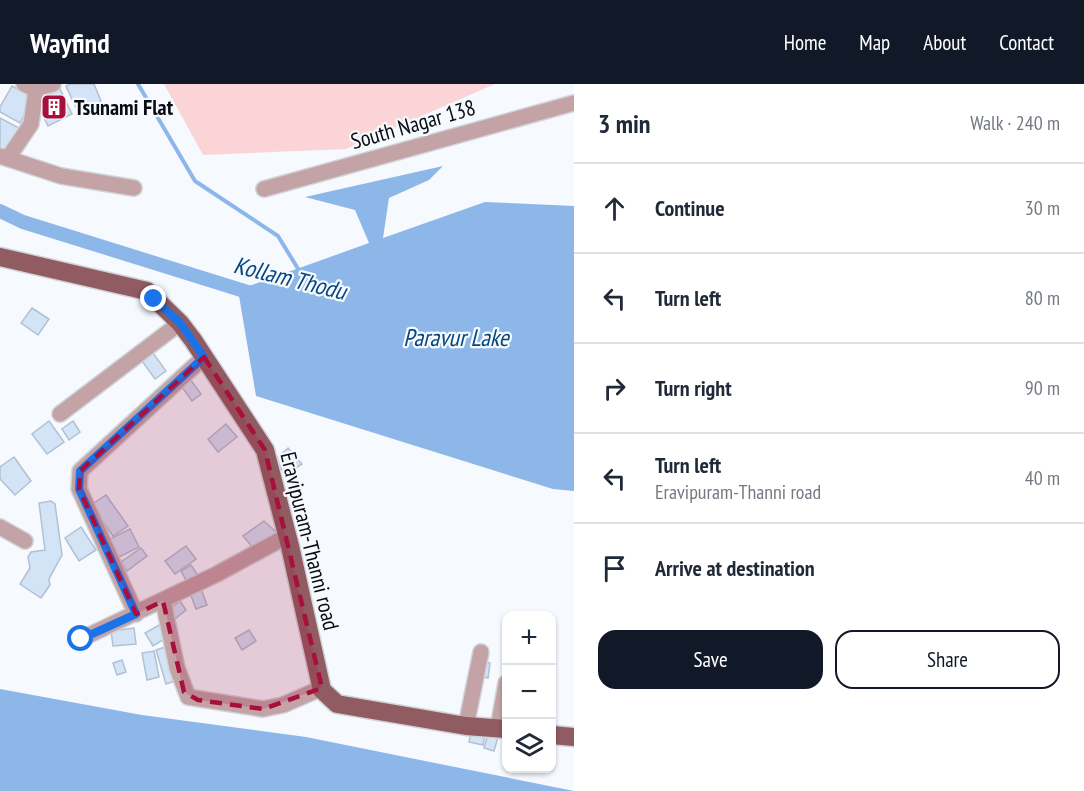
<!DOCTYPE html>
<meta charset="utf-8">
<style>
body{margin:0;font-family:"PT Sans Narrow",sans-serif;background:#f6f6f7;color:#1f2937}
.controls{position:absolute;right:18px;bottom:18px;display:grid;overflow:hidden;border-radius:12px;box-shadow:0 2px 4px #0004}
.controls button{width:54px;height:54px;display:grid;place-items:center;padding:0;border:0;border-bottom:2px solid #e0e1e3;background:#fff;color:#1f2937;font:30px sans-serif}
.stop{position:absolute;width:18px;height:18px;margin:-14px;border:4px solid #1a73e8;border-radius:50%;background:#fff}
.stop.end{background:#1a73e8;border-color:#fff;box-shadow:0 2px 6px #0008}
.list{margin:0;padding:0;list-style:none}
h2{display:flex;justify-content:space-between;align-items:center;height:78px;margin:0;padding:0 24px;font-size:26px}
h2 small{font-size:20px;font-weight:400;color:#747a83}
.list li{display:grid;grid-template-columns:39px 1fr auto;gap:18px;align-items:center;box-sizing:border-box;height:90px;padding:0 24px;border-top:2px solid #e0e1e3}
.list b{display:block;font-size:22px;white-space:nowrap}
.list p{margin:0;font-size:20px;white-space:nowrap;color:#747a83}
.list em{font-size:20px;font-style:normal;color:#747a83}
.actions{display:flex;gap:12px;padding:18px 24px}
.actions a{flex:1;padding:14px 0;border:2px solid #111827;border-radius:18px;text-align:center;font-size:21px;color:#111827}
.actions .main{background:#111827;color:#fff}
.icon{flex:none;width:33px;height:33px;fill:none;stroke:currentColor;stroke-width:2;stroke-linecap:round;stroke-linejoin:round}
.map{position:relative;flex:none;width:574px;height:707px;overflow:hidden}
header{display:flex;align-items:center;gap:36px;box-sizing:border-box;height:84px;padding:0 30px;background:#111827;color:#fff}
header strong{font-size:28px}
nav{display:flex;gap:33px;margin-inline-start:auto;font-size:21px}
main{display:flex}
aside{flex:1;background:#fff}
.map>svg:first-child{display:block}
.green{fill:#fad4d7}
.water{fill:#8db7e8}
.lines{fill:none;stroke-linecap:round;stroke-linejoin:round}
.stream{stroke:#8db7e8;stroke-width:4}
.canal{stroke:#8db7e8;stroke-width:14}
.building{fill:#d4e4f7;stroke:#b1c1d3;stroke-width:1.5}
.minor-casing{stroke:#d0d4d8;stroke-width:18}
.major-casing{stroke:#d0d4d8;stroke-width:21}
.minor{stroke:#c3a3a6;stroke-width:15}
.major{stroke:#915c61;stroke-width:18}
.route{stroke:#1a73e8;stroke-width:8}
.marked{fill:#a70f3d;fill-opacity:0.2;stroke:#a70f3d;stroke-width:4.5;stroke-dasharray:12 8;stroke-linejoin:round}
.labels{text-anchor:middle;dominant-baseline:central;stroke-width:4.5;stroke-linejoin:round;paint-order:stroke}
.poi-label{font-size:22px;font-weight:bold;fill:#070c12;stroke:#f6fafe;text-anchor:start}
.street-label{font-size:22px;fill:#070c12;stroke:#f6fafe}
.water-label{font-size:24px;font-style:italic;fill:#074781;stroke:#f6fafe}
</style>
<header>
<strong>Wayfind</strong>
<nav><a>Home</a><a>Map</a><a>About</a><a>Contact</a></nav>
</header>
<main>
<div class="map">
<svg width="574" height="707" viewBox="0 0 574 707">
<rect width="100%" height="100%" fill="#f6fafe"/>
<!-- green -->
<polygon class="green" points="164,0 495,0 346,65 203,71"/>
<!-- water -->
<g class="water">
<polygon points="443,82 429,96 389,114 383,154 485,118 574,122 574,407 553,405 256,312 238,206 369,159 355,126 305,113"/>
<polygon points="0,605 142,631 306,653 574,707 0,707"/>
</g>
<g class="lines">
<!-- stream -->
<polyline class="stream" points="138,0 195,97 278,152 300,188"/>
<!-- canal -->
<polyline class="canal" points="0,127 23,138 254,210"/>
</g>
<!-- building -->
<g class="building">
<polygon points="70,0 94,0 101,17 78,28 66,2"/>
<polygon points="12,2 34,14 20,39 0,28 0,23"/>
<polygon points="60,5 72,30 48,42 36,17"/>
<polygon points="0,34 19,44 5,70 0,67"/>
<polygon points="32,224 49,235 38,251 21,239"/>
<polygon points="153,269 166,287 155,295 142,277"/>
<polygon points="190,295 201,310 192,317 181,302"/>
<polygon points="49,337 64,358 47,370 32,350"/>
<polygon points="73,337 80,348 69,356 62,345"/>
<polygon points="226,340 237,353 218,368 208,355"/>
<polygon points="288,364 302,380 285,391 276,375"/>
<polygon points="14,373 31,397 15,411 0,395 0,383"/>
<polygon points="106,411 128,442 113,452 91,421"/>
<polygon points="51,417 55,420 62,471 49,495 50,501 41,514 20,500 30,484 28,473 31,468 45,466 39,419"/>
<polygon points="264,437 276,448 273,454 255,466 243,452"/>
<polygon points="81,443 96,466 79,477 65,454"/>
<polygon points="130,445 139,463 119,473 110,455"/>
<polygon points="186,462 196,475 175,490 165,477"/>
<polygon points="141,464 147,472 127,487 121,478"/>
<polygon points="191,481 199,493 188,500 181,487"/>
<polygon points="200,502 207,521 196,525 189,506"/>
<polygon points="180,517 186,526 175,535 168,526"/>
<polygon points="159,541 166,554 153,562 145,549"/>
<polygon points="134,544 136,560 113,562 111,547"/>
<polygon points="249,546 256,557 242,566 235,554"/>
<polygon points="168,562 178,596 166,600 156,566"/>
<polygon points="154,567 159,593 147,596 142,569"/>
<polygon points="122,576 126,588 117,591 113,579"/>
<polygon points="482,577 490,579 488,594 479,592"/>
<polygon points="471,647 485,650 483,661 469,658"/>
<polygon points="488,650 498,653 494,667 484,664"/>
</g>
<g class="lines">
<!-- minor casing -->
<g class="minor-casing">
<g id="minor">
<polyline points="24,0 34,5 53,0"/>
<polyline points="0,72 61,92 134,104"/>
<polyline points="8,74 31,40 36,5"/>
<polyline points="264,105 574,19"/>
<polyline points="60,330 180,239"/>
<polyline points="0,443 25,457"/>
<polyline points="163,517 177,584 188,613 263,625 283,621 322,604"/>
<polyline points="136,530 79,405 80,387 204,273"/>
<polyline points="81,555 217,490 287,452"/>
<polyline points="466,642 481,568"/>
<polyline points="498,644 506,599"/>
</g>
</g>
<!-- major casing -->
<g class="major-casing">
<g id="major">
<polyline points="0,173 147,207 180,239 193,256 265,366 290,462 322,606 337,620 466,642 506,645"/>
<polyline points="552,651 574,653"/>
</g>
</g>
<!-- minor -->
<use href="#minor" class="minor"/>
<!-- major -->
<use href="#major" class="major"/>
</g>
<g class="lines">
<!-- route -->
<polyline class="route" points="81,555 136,530 79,405 80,387 204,273 180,239 154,215"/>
</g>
<!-- marked area -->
<path class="marked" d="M204,273l61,93 57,238 -59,21 -65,-9 -14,-8 -21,-91 -27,13 -57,-125 1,-18z"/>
<!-- icons -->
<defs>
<g id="building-square" transform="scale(1.35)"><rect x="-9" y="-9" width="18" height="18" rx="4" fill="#a70f3d" stroke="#f6fafe"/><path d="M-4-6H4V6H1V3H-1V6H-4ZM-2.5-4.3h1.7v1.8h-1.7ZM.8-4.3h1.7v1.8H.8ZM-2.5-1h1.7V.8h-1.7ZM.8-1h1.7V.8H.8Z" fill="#fff"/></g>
</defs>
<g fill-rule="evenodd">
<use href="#building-square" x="54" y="23"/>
</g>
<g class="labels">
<!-- poi labels -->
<g class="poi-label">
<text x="74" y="23">Tsunami Flat</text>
</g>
<!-- street labels -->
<g class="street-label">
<text transform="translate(413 40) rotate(-16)">South Nagar 138</text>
<text transform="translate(310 457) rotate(76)">Eravipuram-Thanni road</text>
</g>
<!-- water labels -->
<g class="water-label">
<text transform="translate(290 194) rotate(14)">Kollam Thodu</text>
<text x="456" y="253">Paravur Lake</text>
</g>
</g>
</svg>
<div class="controls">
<button>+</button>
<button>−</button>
<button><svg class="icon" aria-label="layers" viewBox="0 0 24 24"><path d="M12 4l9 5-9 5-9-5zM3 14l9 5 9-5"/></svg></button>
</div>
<div class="stop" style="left:81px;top:555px"></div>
<div class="stop end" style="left:154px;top:215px"></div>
</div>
<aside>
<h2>3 min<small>Walk · 240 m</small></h2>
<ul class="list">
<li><svg class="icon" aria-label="ahead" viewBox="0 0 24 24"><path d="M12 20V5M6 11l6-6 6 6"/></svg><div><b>Continue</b></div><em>30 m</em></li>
<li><svg class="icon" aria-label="left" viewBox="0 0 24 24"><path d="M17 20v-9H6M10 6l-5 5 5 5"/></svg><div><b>Turn left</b></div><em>80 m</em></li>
<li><svg class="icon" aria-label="right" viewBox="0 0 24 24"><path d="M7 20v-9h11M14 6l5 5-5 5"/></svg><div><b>Turn right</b></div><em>90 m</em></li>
<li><svg class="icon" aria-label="left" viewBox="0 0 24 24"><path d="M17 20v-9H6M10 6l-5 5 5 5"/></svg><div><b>Turn left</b><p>Eravipuram-Thanni road</p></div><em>40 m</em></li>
<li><svg class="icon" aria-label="arrive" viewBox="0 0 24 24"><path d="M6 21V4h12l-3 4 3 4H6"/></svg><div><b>Arrive at destination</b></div></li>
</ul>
<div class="actions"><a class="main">Save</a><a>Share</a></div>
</aside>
</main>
